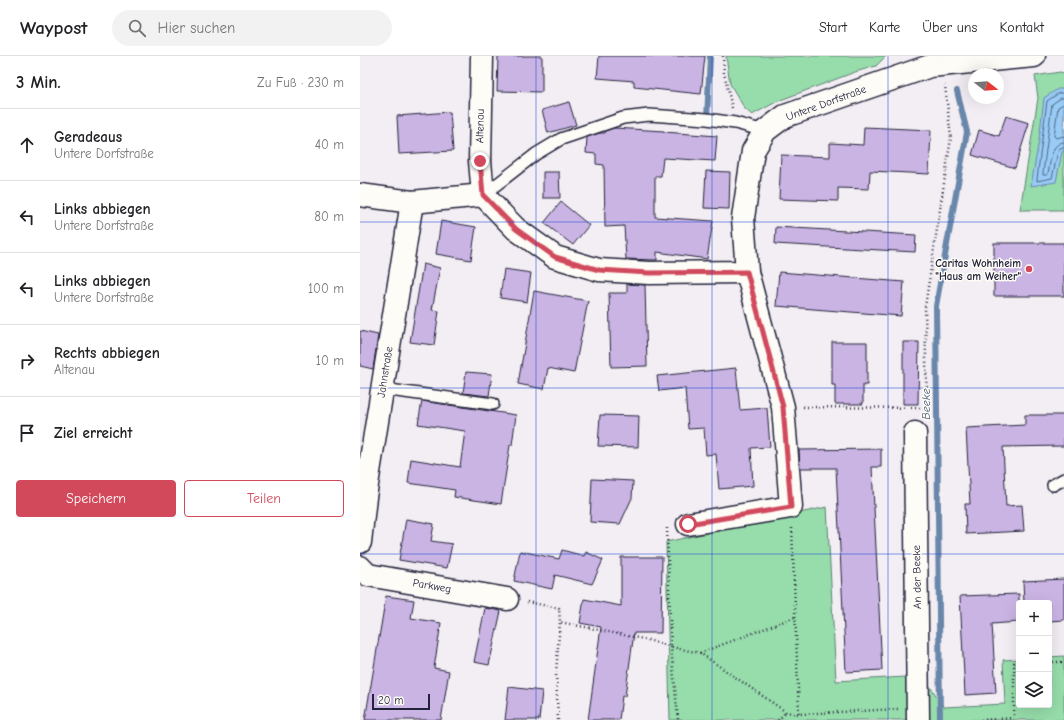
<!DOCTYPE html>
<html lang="de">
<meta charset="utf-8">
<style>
body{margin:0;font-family:"Comic Neue",sans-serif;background:#f2f2f2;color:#202124}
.controls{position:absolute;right:12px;bottom:12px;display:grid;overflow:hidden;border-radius:4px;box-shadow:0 4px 16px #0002}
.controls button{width:36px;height:36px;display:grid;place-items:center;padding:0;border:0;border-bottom:1px solid #e0e0e0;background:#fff;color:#202124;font:20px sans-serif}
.compass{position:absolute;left:608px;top:12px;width:36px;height:36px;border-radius:50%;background:#fff;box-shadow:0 4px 16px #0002;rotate:107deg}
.scale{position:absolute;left:12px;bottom:10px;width:58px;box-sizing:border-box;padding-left:4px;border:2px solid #22223b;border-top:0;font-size:11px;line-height:14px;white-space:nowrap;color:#22223b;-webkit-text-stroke:3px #fdfcf7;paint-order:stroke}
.stop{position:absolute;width:12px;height:12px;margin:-9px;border:3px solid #d1495b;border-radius:50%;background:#fff}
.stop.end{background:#d1495b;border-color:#fff;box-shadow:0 1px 4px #0008}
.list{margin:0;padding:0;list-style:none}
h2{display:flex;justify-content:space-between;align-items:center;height:52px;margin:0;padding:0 16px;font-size:17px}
h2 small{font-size:13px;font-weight:400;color:#757577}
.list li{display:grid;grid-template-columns:26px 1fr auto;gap:12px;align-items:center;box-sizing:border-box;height:72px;padding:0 16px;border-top:1px solid #e0e0e0}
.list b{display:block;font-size:15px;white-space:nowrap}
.list p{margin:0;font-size:13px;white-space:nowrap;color:#757577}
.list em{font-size:13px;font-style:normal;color:#757577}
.actions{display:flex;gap:8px;padding:12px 16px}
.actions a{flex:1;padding:9px 0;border:1px solid #d1495b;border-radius:4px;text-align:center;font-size:14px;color:#d1495b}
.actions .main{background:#d1495b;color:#fff}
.icon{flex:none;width:22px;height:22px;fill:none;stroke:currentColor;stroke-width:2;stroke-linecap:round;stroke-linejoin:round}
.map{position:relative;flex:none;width:704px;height:664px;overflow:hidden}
header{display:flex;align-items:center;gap:24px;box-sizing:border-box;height:56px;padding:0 20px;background:#fff;border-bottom:1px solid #e0e0e0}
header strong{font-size:19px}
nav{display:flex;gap:22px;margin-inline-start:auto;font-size:14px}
.search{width:280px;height:36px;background:#f2f2f2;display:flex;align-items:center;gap:10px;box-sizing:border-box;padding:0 14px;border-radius:22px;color:#757577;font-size:15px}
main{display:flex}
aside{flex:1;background:#fff}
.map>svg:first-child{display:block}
.green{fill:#97ddab;stroke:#5c8073}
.water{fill:#98cbf5;stroke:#6987ab}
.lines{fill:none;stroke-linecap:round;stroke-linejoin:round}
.shore{stroke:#516685;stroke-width:1}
.stream{stroke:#6987ab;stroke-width:6}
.building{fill:#cab4e4;stroke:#22223b}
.service-casing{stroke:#22223b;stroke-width:14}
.minor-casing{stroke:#22223b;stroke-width:25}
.path{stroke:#22223b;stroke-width:2.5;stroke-dasharray:1 3;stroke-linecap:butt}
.service{stroke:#fdfcf7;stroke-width:11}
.minor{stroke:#fdfcf7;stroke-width:22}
.route{stroke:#d1495b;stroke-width:5}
.grid{fill:none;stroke:#1d4ed8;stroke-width:1;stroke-opacity:0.55}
.poi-dot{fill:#d1495b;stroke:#fdfcf7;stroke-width:1.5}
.labels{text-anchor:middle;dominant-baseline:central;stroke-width:3;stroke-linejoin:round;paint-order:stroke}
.street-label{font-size:11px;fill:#22223b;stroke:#fdfcf7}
.poi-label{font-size:11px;font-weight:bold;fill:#22223b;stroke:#fdfcf7;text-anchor:end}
.water-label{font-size:12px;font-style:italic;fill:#455573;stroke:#fdfcf7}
</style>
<header>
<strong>Waypost</strong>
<div class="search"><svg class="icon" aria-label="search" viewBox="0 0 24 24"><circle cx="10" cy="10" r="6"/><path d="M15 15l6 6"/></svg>Hier suchen</div>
<nav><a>Start</a><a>Karte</a><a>Über uns</a><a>Kontakt</a></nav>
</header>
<main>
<aside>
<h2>3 Min.<small>Zu Fuß · 230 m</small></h2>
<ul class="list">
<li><svg class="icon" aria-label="ahead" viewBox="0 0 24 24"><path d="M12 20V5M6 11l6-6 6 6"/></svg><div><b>Geradeaus</b><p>Untere Dorfstraße</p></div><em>40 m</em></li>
<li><svg class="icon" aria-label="left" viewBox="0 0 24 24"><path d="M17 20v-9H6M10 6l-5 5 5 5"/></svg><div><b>Links abbiegen</b><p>Untere Dorfstraße</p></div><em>80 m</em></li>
<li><svg class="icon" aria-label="left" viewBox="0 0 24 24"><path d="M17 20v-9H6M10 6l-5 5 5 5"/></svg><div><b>Links abbiegen</b><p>Untere Dorfstraße</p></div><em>100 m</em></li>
<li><svg class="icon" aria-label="right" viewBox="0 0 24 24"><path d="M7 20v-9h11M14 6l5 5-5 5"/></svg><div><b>Rechts abbiegen</b><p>Altenau</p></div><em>10 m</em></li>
<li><svg class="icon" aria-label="arrive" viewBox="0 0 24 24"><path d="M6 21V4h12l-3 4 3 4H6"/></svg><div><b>Ziel erreicht</b></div></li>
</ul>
<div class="actions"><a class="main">Speichern</a><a>Teilen</a></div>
</aside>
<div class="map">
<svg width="704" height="664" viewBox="0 0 704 664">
<rect width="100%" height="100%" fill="#f3eef3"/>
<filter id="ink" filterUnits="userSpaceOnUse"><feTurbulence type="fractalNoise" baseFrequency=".025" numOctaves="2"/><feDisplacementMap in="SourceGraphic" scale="8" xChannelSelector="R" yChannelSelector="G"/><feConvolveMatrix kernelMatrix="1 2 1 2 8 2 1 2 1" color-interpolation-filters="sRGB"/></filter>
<g filter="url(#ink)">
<!-- green -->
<g class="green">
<polygon points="366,0 526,0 516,10 495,16 418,45 392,59 385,53 370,28"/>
<polygon points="700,16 704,17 704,154 660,154 678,42 675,20"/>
<polygon points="467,451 476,625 563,620 584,651 645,648 643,604 659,603 659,649 689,649 689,601 704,600 704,664 310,664 306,486"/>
</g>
<!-- water -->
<polygon class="water" points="698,33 704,33 704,94 702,96 696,126 671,130 679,84 684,42"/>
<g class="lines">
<!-- shore -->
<g class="shore">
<polyline points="704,37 699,37 687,45 677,123 677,125 692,122 698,95 700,92 704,91"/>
<path d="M704,42h-3l-9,6 -9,69v2h4l1,-2c3,-10 2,-30 16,-31"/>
<polyline points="704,48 698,51 694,80 696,82 704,80"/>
</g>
<!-- stream -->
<g class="stream">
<polyline points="347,63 350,0"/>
<polyline points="580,664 576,250 607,76 597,35"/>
</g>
</g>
<!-- building -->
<g class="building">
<polygon points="138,0 182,0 182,36 137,35"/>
<polygon points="239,0 345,0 341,38 274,31 274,25 237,22"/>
<polygon points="209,46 216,69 188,77 182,54"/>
<polygon points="90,56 93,95 39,98 37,60"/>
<polygon points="646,60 669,67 655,112 612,99 619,74 639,80"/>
<polygon points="504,71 571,74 569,118 510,115 509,133 478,132 478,145 419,143 421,99 470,101 470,87 503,89"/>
<polygon points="254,72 304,75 304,76 357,80 355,105 303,102 301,120 295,120 295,161 353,165 347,203 297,196 297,204 266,203 264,170 245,171 244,109 236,108 236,98 226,97 227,81 240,77 245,77 245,75"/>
<polygon points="346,115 370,116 369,153 344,152"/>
<polygon points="183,116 199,116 200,142 183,142"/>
<polygon points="201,146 229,169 213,189 184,167"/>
<polygon points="81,165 116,171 111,204 76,198"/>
<polygon points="416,171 556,179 555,196 415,188"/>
<rect x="634" y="187" width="70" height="53"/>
<polygon points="63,208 80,212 72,254 79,255 74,289 50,286"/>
<polygon points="144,213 171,217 167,246 140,242"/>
<polygon points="419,216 544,226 541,260 416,250"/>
<polygon points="267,228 285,229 287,310 251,311 249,237 267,237"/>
<polygon points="174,235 228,245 214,317 188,312 184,333 158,328"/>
<polygon points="0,275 18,279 13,313 0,310"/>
<polygon points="472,286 507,286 507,329 503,329 503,348 475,348 475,329 472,329"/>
<polygon points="543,286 559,286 558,348 543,348"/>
<polygon points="376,312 380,354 407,352 410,391 391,392 393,430 359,433 356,398 346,399 344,372 328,373 325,332 299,335 297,320"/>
<polygon points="106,316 132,318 129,340 103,337"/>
<polygon points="62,345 156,359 152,389 150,389 141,448 94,441 95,434 48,427 51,403 100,411 105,375 58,368"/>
<polygon points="240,359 279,360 278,391 238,390"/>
<polygon points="665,359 704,359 704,390 643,391 646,450 662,449 664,475 606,478 605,448 610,448 606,372 665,369"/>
<polygon points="521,393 521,411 512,411 522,614 486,616 476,412 440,412 439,394"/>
<polygon points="232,423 273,425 272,442 260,468 230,466"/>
<polygon points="46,463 74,468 71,485 92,488 87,512 39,504"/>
<polygon points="202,494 224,500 226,496 243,504 232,528 195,519 192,533 154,525 160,495 199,503"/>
<polygon points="261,501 302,501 301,577 274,577 265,640 262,640 259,664 228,664 241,571 220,567 224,543 261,550"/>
<polygon points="704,523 704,564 689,565 689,547 664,547 663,525"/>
<polygon points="659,538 659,566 632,568 636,637 605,639 600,540"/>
<polygon points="26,540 54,544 51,562 81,567 74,612 89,615 81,664 5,664"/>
<polygon points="125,552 141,555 129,609 114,606"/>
<polygon points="149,631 182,635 179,664 145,664"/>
</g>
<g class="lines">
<!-- service casing -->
<g class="service-casing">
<g id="service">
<polyline points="123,139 176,98 201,83 263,62 289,59 347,63 375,67 405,75"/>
<polyline points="22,333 133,348"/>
<polyline points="693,429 704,423"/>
</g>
</g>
<!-- minor casing -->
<g class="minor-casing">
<g id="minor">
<polyline points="122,0 120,105 123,139"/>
<polyline points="0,139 52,146 123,139 156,173 195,201 239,214 289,217 387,216 383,162 393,95 405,75 425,60 570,10 674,0"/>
<polyline points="555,377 558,664"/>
<polyline points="328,468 431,451 423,351 387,216"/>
<polyline points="0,486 5,441 52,146"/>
<polyline points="0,511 8,519 147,543"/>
</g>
</g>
<!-- path -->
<g class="path">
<polyline points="363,0 364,17 372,52"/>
<polyline points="443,351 567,352"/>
<polyline points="564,358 567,352 565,251 591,82 585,29"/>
<polyline points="307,472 311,591 340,597 426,656 439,658"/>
<polyline points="432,472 439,658 538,653"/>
<polyline points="167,546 199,552 200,566 288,584 311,591 318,664"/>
<polyline points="340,597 435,561"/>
<polyline points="689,606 704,606"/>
<polyline points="198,664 196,617 200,566"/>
<polyline points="418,664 426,656"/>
<polyline points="621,664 654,662 654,607 659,607"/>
</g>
<!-- service -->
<use href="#service" class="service"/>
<!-- minor -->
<use href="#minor" class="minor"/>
</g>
</g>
<g class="lines" filter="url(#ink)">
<!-- route -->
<polyline class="route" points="120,105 123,139 156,173 195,201 239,214 289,217 387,216 423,351 431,451 328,468"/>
</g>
<!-- grid -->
<path class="grid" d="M176,0v664M352,0v664M528,0v664M0,166h704M0,332h704M0,498h704"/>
<!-- markers -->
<circle class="poi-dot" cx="669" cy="213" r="4"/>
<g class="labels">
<!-- street labels -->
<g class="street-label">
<text transform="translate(466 47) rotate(-20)">Untere Dorfstraße</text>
<text transform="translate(120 70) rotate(-89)">Altenau</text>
<text transform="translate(25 316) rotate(-81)">Jahnstraße</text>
<text transform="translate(557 521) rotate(-91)">An der Beeke</text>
<text transform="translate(72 530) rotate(10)">Parkweg</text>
</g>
<!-- poi labels -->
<g class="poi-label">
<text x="661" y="207">Caritas Wohnheim<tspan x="661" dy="13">"Haus am Weiher"</tspan></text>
</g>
<!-- water labels -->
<g class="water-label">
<text transform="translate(566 348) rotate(-90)">Beeke</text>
</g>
</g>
</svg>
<div class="controls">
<button>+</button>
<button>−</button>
<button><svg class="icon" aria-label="layers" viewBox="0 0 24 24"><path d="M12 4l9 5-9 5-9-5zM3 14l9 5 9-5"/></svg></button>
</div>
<svg class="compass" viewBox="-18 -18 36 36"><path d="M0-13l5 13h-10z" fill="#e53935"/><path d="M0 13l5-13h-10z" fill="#757577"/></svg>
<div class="scale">20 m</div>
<div class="stop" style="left:328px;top:468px"></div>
<div class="stop end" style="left:120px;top:105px"></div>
</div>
</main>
